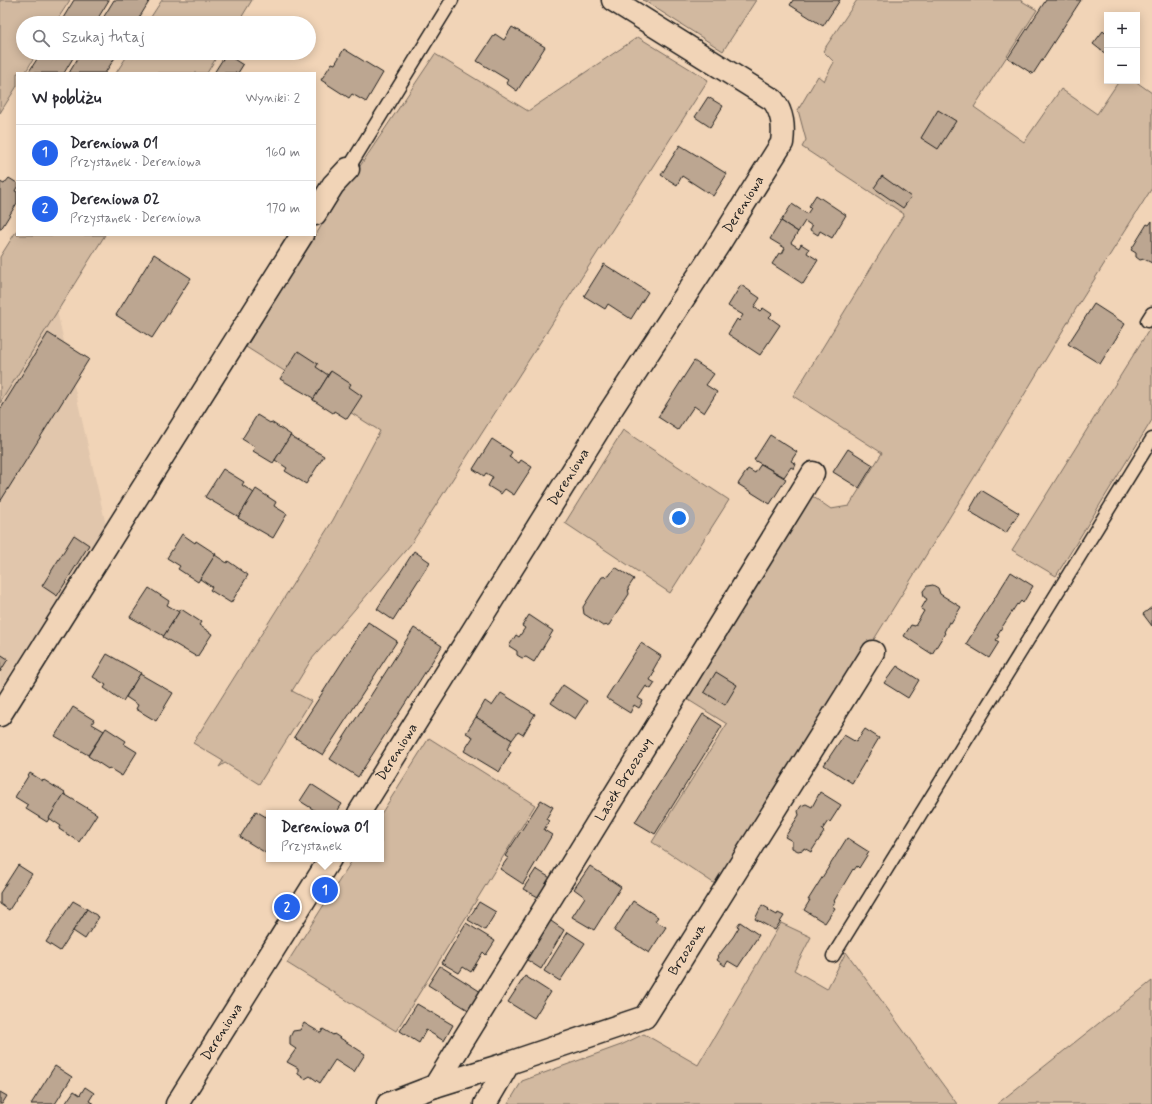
<!DOCTYPE html>
<html lang="pl">
<meta charset="utf-8">
<style>
body{margin:0;font-family:Mynerve,sans-serif;background:#f7f7f7;color:#2b2b33}
.controls{position:absolute;right:12px;top:12px;display:grid;overflow:hidden;border-radius:0px;box-shadow:0 2px 10px #0003}
.controls button{width:36px;height:36px;display:grid;place-items:center;padding:0;border:0;border-bottom:1px solid #e1e1e2;background:#fff;color:#2b2b33;font:20px sans-serif}
.you{position:absolute;left:679px;top:518px;width:14px;height:14px;margin:-10px;border:3px solid #fff;border-radius:50%;background:#1a73e8;box-shadow:0 0 0 6px #1a73e833}
.badge{display:grid;place-items:center;width:26px;height:26px;border-radius:50%;background:#2563eb;color:#fff;font-size:13px;font-weight:700}
.pin{position:absolute;translate:-50% -50%;border:2px solid #fff;box-shadow:0 1px 4px #0006}
.popup{position:absolute;left:266px;top:810px;width:118px;height:52px;box-sizing:border-box;display:grid;place-content:center;border-radius:0px;background:#fff;filter:drop-shadow(0 1px 3px #0005);font-size:13px;white-space:nowrap;color:#7c7c81}
.popup b{font-size:15px;color:#2b2b33}
.popup::after{content:'';position:absolute;left:50%;top:100%;margin-left:-8px;border:8px solid transparent;border-top-color:#fff}
.list{margin:0;padding:0;list-style:none}
h2{display:flex;justify-content:space-between;align-items:center;height:52px;margin:0;padding:0 16px;font-size:17px}
h2 small{font-size:13px;font-weight:400;color:#7c7c81}
.list li{display:grid;grid-template-columns:26px 1fr auto;gap:12px;align-items:center;box-sizing:border-box;height:56px;padding:0 16px;border-top:1px solid #e1e1e2}
.list b{display:block;font-size:15px;white-space:nowrap}
.list p{margin:0;font-size:13px;white-space:nowrap;color:#7c7c81}
.list em{font-size:13px;font-style:normal;color:#7c7c81}
.icon{flex:none;width:22px;height:22px;fill:none;stroke:currentColor;stroke-width:2;stroke-linecap:round;stroke-linejoin:round}
.map{position:relative;flex:none;width:1152px;height:1104px;overflow:hidden}
.search{position:absolute;background:#fff;box-shadow:0 2px 10px #0003;left:16px;top:16px;width:300px;height:44px;display:flex;align-items:center;gap:10px;box-sizing:border-box;padding:0 14px;border-radius:22px;color:#7c7c81;font-size:15px}
.panel{position:absolute;background:#fff;box-shadow:0 2px 10px #0003;left:16px;top:72px;width:300px;height:164px;border-radius:0px}
.map>svg:first-child{display:block}
.built{fill:#e1c6ac}
.green{fill:#d2b9a0;stroke:#776a5e}
.building{fill:#bca691;stroke:#1c1c1c}
.lines{fill:none;stroke-linecap:round;stroke-linejoin:round}
.service-casing{stroke:#1c1c1c;stroke-width:15}
.minor-casing{stroke:#1c1c1c;stroke-width:25}
.service{stroke:#f1d4b7;stroke-width:12}
.minor{stroke:#f1d4b7;stroke-width:22}
.labels{text-anchor:middle;dominant-baseline:central;stroke-width:3.5;stroke-linejoin:round;paint-order:stroke}
.street-label{font-size:14px;fill:#1c1c1c;stroke:#f1d4b7}
</style>
<div class="map">
<svg width="1152" height="1104" viewBox="0 0 1152 1104">
<rect width="100%" height="100%" fill="#f1d4b7"/>
<filter id="ink" filterUnits="userSpaceOnUse"><feTurbulence type="fractalNoise" baseFrequency=".025" numOctaves="2"/><feDisplacementMap in="SourceGraphic" scale="8" xChannelSelector="R" yChannelSelector="G"/><feConvolveMatrix kernelMatrix="1 2 1 2 8 2 1 2 1" color-interpolation-filters="sRGB"/></filter>
<g filter="url(#ink)">
<!-- built -->
<polygon class="built" points="57,311 106,525 21,663 18,661 0,690 0,403"/>
<!-- green -->
<g class="green">
<polygon points="0,0 70,0 55,23 23,23 23,53 37,53 25,73 17,73 17,86 0,113"/>
<polygon points="162,0 252,0 238,23 147,23"/>
<polygon points="643,0 756,0 723,51"/>
<polygon points="857,0 1020,0 1037,10 974,107 1024,142 1061,89 1097,114 1119,81 1135,81 1152,93 1152,188 1077,307 988,455 868,649 718,886 652,842 727,724 682,696 809,494 831,509 849,506 882,453 793,396 904,214 802,147 806,140 798,110 818,76 824,81 834,62 823,51"/>
<polygon points="638,37 708,80 411,544 311,660 292,691 311,701 259,784 225,763 219,767 223,761 193,743 333,520 380,431 246,347 338,199 435,54 528,111"/>
<polygon points="129,53 219,53 207,73 116,73"/>
<polygon points="17,230 17,235 105,235 0,403 0,257"/>
<polygon points="1152,325 1152,420 1056,576 1012,550"/>
<polygon points="623,430 729,500 670,593 565,523"/>
<polygon points="429,738 535,805 396,1031 287,963 353,859 381,859 381,814"/>
<polygon points="781,923 811,937 794,970 827,989 846,952 957,1104 508,1104 522,1081 621,1045 644,1034 698,1065"/>
<polygon points="1152,981 1152,1104 997,1104"/>
</g>
<!-- building -->
<g class="building">
<polygon points="74,0 109,0 95,23 60,23"/>
<polygon points="114,0 150,0 136,23 100,23"/>
<polygon points="793,0 840,0 823,26 790,5"/>
<polygon points="1046,0 1081,0 1033,74 1008,58"/>
<polygon points="512,27 545,47 517,91 506,83 508,80 477,61 495,34 504,40"/>
<polygon points="1107,29 1107,55 1093,44 1103,31 1105,33"/>
<polygon points="344,49 383,73 366,102 352,94 349,98 321,80 332,63 335,64"/>
<polygon points="41,53 76,53 64,73 28,73"/>
<polygon points="81,53 118,53 105,73 69,73"/>
<polygon points="226,54 243,65 238,73 214,73"/>
<polygon points="708,97 723,106 710,127 695,117"/>
<polygon points="938,110 956,121 938,149 921,138"/>
<polygon points="680,145 727,174 713,196 682,176 677,185 661,175"/>
<polygon points="882,176 911,197 903,208 874,188"/>
<polygon points="9,178 17,183 17,187 15,191 17,192 17,203 1,229 0,229 0,182 4,184"/>
<polygon points="816,195 846,215 832,238 820,231 818,235 810,230 812,226 805,221 798,232 781,221 792,204 807,214 811,208 809,206"/>
<polygon points="781,221 798,232 791,243 799,248 801,244 809,249 807,253 818,260 803,284 772,264 779,253 782,254 785,248 770,239"/>
<polygon points="1152,221 1152,263 1144,259 1140,260 1136,257 1136,253 1131,250 1147,224 1149,225"/>
<polygon points="154,254 191,278 152,338 116,315"/>
<polygon points="604,264 648,292 631,319 608,304 605,309 584,296"/>
<polygon points="741,285 760,298 754,307 760,311 763,308 772,314 769,317 780,325 760,355 728,334 737,319 739,321 743,315 728,306"/>
<polygon points="1094,304 1125,324 1100,364 1068,344"/>
<polygon points="48,333 89,359 0,502 0,410"/>
<polygon points="298,351 318,364 316,367 328,375 331,371 313,400 313,398 280,379"/>
<polygon points="694,361 714,374 706,385 717,392 704,413 694,406 678,430 658,417"/>
<polygon points="331,371 351,384 349,387 362,396 347,419 334,411 333,413 313,400"/>
<polygon points="257,415 270,423 271,422 291,435 273,463 253,451 255,447 242,439"/>
<polygon points="770,435 797,452 791,461 796,464 794,469 791,467 784,477 754,460"/>
<polygon points="290,436 324,456 306,484 285,471 287,468 275,460"/>
<polygon points="492,439 512,452 509,457 519,463 521,460 532,467 514,495 505,489 501,494 488,486 493,477 486,473 484,476 473,469"/>
<polygon points="848,449 873,465 859,488 833,472"/>
<polygon points="761,464 786,479 770,504 738,484 748,469 755,473"/>
<polygon points="223,469 244,482 242,485 254,493 239,517 205,497"/>
<polygon points="256,489 276,502 274,506 287,514 273,538 238,518"/>
<polygon points="981,490 1019,513 1006,533 969,511"/>
<polygon points="182,534 195,543 196,541 216,554 198,582 178,569 180,566 167,558"/>
<polygon points="74,535 89,545 57,596 42,586"/>
<polygon points="414,551 430,562 393,620 377,609"/>
<polygon points="215,555 227,563 228,561 248,575 231,603 210,590 212,587 200,579"/>
<polygon points="615,567 634,579 628,588 629,594 609,625 603,626 584,614 583,607 602,577 609,576"/>
<polygon points="1011,572 1033,586 1023,603 1021,601 1018,605 1017,604 997,635 999,636 996,640 999,642 989,658 966,644"/>
<polygon points="933,585 938,588 940,594 961,607 951,623 949,622 944,632 945,633 932,654 904,636 911,625 915,626 924,611 921,609 927,599 924,597 923,591 927,586"/>
<polygon points="149,588 169,601 167,605 179,612 164,636 130,617"/>
<polygon points="1152,607 1152,626 1143,614"/>
<polygon points="181,609 201,622 199,625 212,634 197,657 163,637"/>
<polygon points="529,615 553,631 534,662 526,657 522,658 517,655 517,651 509,646 516,635 519,637 525,628 522,626"/>
<polygon points="368,622 397,641 323,755 294,737"/>
<polygon points="414,628 442,646 358,777 330,759"/>
<polygon points="641,643 661,656 653,670 655,671 650,680 655,683 651,689 646,686 638,698 643,701 639,708 634,705 630,713 606,698"/>
<polygon points="0,654 8,659 0,672"/>
<polygon points="107,654 141,673 123,701 104,688 106,685 93,677"/>
<polygon points="897,666 919,680 908,698 884,683"/>
<polygon points="716,672 737,685 725,705 704,692"/>
<polygon points="140,674 173,693 156,721 136,709 138,705 126,697"/>
<polygon points="563,685 587,701 575,719 551,703"/>
<polygon points="501,693 535,714 523,735 518,732 512,740 476,717 485,701 492,706"/>
<polygon points="73,707 94,720 92,724 104,731 88,755 55,736"/>
<polygon points="703,714 722,726 655,834 635,822"/>
<polygon points="476,717 512,740 507,749 511,752 499,772 464,751 473,737 466,733"/>
<polygon points="106,728 126,741 124,744 137,752 122,776 109,768 108,769 88,756"/>
<polygon points="865,729 879,738 852,783 824,765 844,735 856,742"/>
<polygon points="30,773 43,781 44,780 65,793 47,822 26,809 28,805 15,797"/>
<polygon points="311,784 342,804 336,813 319,813 300,801"/>
<polygon points="820,792 841,805 830,822 828,821 822,830 824,832 811,852 804,848 803,850 798,851 792,848 792,841 785,837 799,815 798,811 801,806 806,804 812,807"/>
<polygon points="64,794 97,814 79,842 59,829 61,826 49,818"/>
<polygon points="541,800 553,807 546,819 549,821 544,830 552,835 523,884 500,869 508,858 505,856"/>
<polygon points="256,811 266,817 270,811 274,813 269,813 269,855 240,837"/>
<polygon points="847,838 869,852 859,868 857,866 854,870 853,869 834,901 835,902 832,906 835,908 825,923 804,910 810,900 808,900"/>
<polygon points="18,865 32,874 9,910 0,904 0,893"/>
<polygon points="590,866 621,887 594,930 572,917 585,897 574,889"/>
<polygon points="536,869 552,879 540,898 523,889"/>
<polygon points="73,901 87,909 60,951 46,942"/>
<polygon points="633,901 658,917 655,921 666,927 649,953 614,931"/>
<polygon points="479,902 496,912 485,930 468,920"/>
<polygon points="762,905 769,909 768,910 777,915 778,913 784,916 775,930 755,919"/>
<polygon points="87,909 99,917 85,939 73,931"/>
<polygon points="548,919 564,930 541,969 524,958"/>
<polygon points="740,922 759,935 738,967 728,961 725,966 717,960 719,957 718,956 733,937 739,927 737,926"/>
<polygon points="466,923 495,941 486,955 483,952 471,972 463,967 459,973 442,963"/>
<polygon points="568,932 585,943 560,981 544,971"/>
<polygon points="440,966 481,992 470,1011 428,985"/>
<polygon points="525,976 550,992 534,1018 508,1002"/>
<polygon points="417,1004 453,1025 444,1041 426,1030 419,1043 400,1031"/>
<polygon points="304,1023 321,1033 323,1029 333,1035 334,1034 365,1054 354,1072 335,1060 320,1083 310,1076 305,1079 298,1074 298,1068 287,1062 296,1049 290,1045 290,1037 293,1031 300,1030"/>
<polygon points="55,1066 72,1077 55,1104 31,1104"/>
<polygon points="85,1087 94,1093 89,1101 94,1104 65,1104 74,1091 80,1095"/>
<polygon points="0,1092 7,1096 2,1104 0,1104"/>
</g>
<g class="lines">
<!-- service casing -->
<g class="service-casing">
<g id="service">
<polyline points="348,169 452,0"/>
<polyline points="1147,321 1152,313"/>
<polyline points="833,956 1152,439"/>
</g>
</g>
<!-- minor casing -->
<g class="minor-casing">
<g id="minor">
<polyline points="315,214 333,185 348,169"/>
<polyline points="0,715 302,235"/>
<path id="s1" d="M359,813l248,-397 112,-172 63,-101c2,-16 1,-30 -9,-43l-160,-100"/>
<path id="s2" d="M435,1086l378,-613"/>
<path id="s3" d="M177,1104l153,-245"/>
<path id="s4" d="M388,1104l47,-18 74,-23 136,-46 228,-365"/>
<polyline points="485,1104 509,1063"/>
</g>
</g>
<!-- service -->
<use href="#service" class="service"/>
<!-- minor -->
<use href="#minor" class="minor"/>
</g>
</g>
<g class="labels">
<!-- street labels -->
<g class="street-label">
<text stroke="none"><textPath href="#s1" startOffset="720">Dereniowa</textPath></text>
<text stroke="none"><textPath href="#s1" startOffset="396">Dereniowa</textPath></text>
<text stroke="none"><textPath href="#s1" startOffset="72">Dereniowa</textPath></text>
<text stroke="none"><textPath href="#s2" startOffset="360">Lasek Brzozowy</textPath></text>
<text stroke="none"><textPath href="#s4" startOffset="351">Brzozowa</textPath></text>
<text stroke="none"><textPath href="#s3" startOffset="85">Dereniowa</textPath></text>
</g>
</g>
</svg>
<div class="controls">
<button>+</button>
<button>−</button>
</div>
<div class="you"></div>
<div class="pin badge" style="left:325px;top:890px">1</div>
<div class="popup"><b>Dereniowa 01</b>Przystanek</div>
<div class="pin badge" style="left:287px;top:907px">2</div>
<div class="search"><svg class="icon" aria-label="search" viewBox="0 0 24 24"><circle cx="10" cy="10" r="6"/><path d="M15 15l6 6"/></svg>Szukaj tutaj</div>
<section class="panel">
<h2>W pobliżu<small>Wyniki: 2</small></h2>
<ul class="list">
<li><span class="badge">1</span><div><b>Dereniowa 01</b><p>Przystanek · Dereniowa</p></div><em>160 m</em></li>
<li><span class="badge">2</span><div><b>Dereniowa 02</b><p>Przystanek · Dereniowa</p></div><em>170 m</em></li>
</ul>
</section>
</div>
